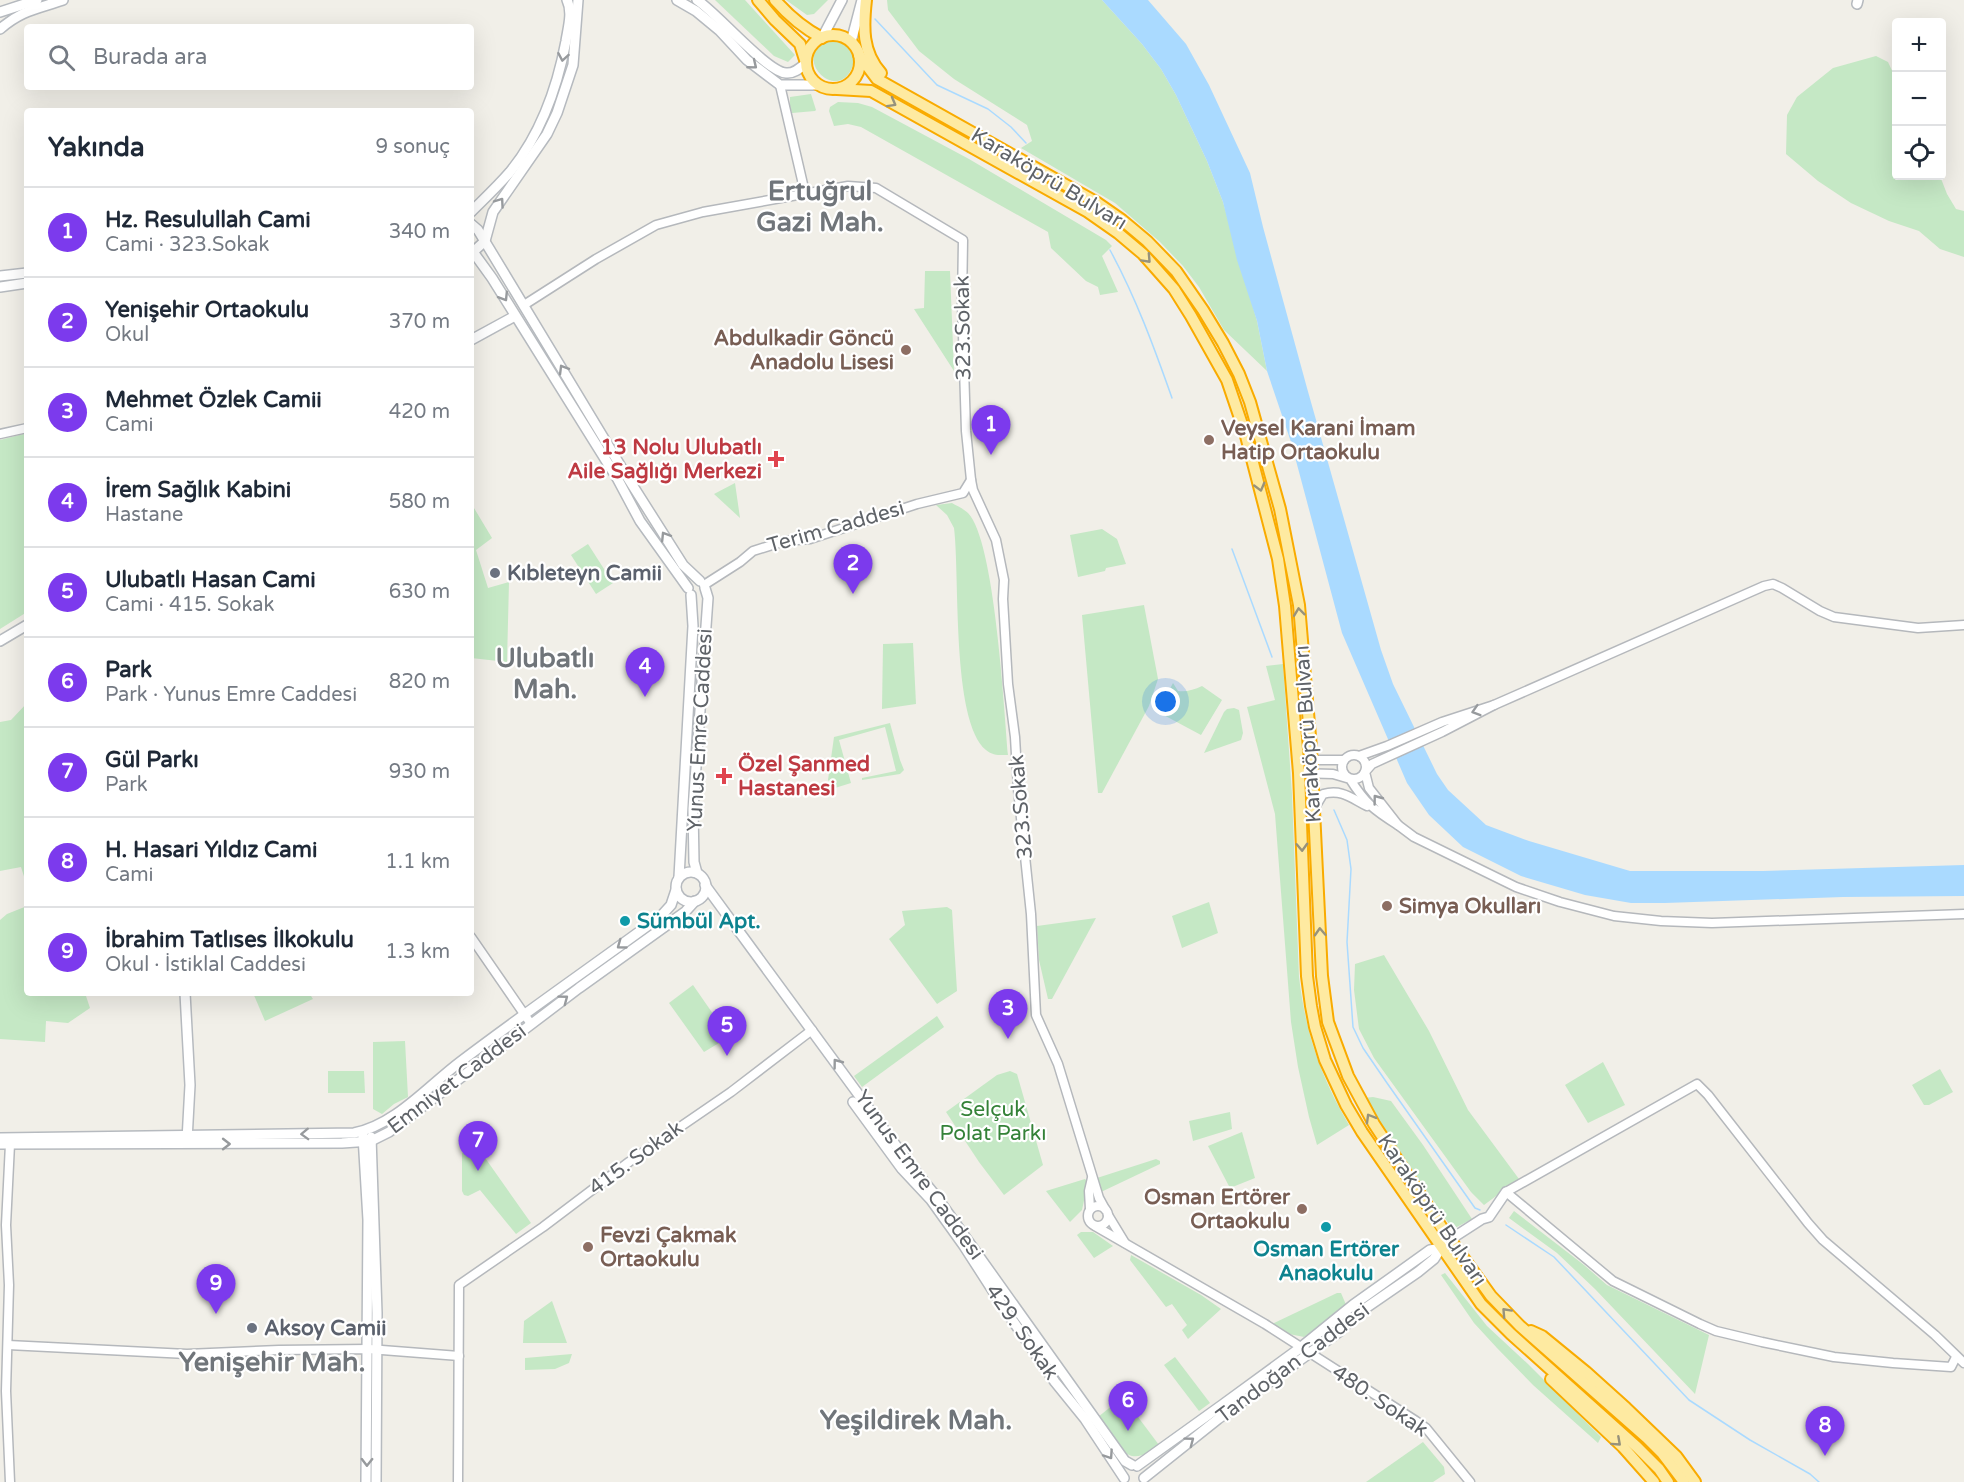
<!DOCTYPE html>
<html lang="tr">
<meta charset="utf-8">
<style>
body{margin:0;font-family:"Varela Round",sans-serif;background:#f2f2f3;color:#1f2937}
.controls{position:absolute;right:18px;top:18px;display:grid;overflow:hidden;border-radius:6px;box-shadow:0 6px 24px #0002}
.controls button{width:54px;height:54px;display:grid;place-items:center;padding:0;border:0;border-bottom:2px solid #e0e1e3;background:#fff;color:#1f2937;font:30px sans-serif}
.you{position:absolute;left:1166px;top:702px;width:21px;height:21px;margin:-15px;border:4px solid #fff;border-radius:50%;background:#1a73e8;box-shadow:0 0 0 9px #1a73e833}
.badge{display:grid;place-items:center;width:39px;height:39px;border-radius:50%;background:#7c3aed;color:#fff;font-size:20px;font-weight:700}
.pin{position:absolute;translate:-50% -50px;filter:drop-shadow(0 2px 3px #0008)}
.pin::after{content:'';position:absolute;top:32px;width:21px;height:18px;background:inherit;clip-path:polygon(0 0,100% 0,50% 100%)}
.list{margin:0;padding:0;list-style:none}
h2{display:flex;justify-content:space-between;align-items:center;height:78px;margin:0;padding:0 24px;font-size:26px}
h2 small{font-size:20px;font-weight:400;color:#747a83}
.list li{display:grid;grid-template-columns:39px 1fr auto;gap:18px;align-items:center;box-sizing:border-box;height:90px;padding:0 24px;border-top:2px solid #e0e1e3}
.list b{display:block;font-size:22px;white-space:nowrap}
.list p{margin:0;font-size:20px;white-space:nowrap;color:#747a83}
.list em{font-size:20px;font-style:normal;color:#747a83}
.icon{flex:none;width:33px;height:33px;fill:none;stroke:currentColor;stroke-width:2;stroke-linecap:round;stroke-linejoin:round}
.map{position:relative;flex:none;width:1964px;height:1482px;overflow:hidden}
.search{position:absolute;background:#fff;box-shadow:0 6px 24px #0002;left:24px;top:24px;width:450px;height:66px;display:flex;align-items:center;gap:15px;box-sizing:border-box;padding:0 21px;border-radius:6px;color:#747a83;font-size:22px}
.panel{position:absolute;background:#fff;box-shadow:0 6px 24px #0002;left:24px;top:108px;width:450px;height:888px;border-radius:6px}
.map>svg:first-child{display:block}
.green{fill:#c5e8c5}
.water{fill:#aadaff}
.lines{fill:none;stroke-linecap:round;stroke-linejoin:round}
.stream{stroke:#aadaff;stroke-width:1.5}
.tertiary-casing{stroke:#b5b8bc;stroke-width:11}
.secondary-casing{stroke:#b6babf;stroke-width:12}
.trunk-casing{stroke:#f9ab00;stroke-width:14}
.tertiary{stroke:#fff;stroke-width:8}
.secondary{stroke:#fff;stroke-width:9}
.trunk{stroke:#feeaa1;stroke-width:10}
.oneway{stroke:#979a9d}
.oneway2{stroke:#97927c}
.education-dot{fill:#8d6e63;stroke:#fff;stroke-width:2}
.health-dot{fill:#e0444e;stroke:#fff;stroke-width:2}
.worship-dot{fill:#6b7280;stroke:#fff;stroke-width:2}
.culture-dot{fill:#0f9aa8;stroke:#fff;stroke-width:2}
.labels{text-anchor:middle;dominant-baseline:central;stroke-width:4.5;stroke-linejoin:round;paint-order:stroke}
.street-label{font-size:21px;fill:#5f6368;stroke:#fff}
.education-label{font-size:21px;font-weight:bold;fill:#785e54;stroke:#fff;text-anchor:start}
.health-label{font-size:21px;font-weight:bold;fill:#be3a42;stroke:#fff;text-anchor:end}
.worship-label{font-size:21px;font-weight:bold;fill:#5b616d;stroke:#fff;text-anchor:start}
.culture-label{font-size:21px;font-weight:bold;fill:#0d838f;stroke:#fff;text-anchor:start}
.park-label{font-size:21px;fill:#348238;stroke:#fff}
.district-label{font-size:27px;font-weight:bold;fill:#70757a;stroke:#fff}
</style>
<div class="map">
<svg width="1964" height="1482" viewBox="0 0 1964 1482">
<rect width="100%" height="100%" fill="#f1efe8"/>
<!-- green -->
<g class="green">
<polygon points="715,0 745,0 795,55 788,62 774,56"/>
<polygon points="786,0 828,0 814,14 807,15"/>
<polygon points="887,0 1102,0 1142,44 1161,69 1176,95 1207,161 1223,202 1257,321 1267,371 1224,330 1199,287 1183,266 1160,242 1115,203 1021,148 1032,141 1027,125 954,79 919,51 888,10"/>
<path d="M831,41c15,0 28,14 20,29 -17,33 -62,-17 -20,-29z"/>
<polygon points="1876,56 1888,62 1896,79 1896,176 1940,176 1947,194 1956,209 1964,211 1964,257 1940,249 1919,231 1889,221 1851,203 1818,181 1786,154 1787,115 1797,97 1833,68"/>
<polygon points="811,94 816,110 815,111 792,113 790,106 790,97"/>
<polygon points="838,102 858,103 872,107 969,159 1106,240 1112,246 1102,256 1118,292 1100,295 1098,287 1086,281 1051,248 1048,232 861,127 848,124 834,126 829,111 830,107"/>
<polygon points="925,271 950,271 954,371 914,309 924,308"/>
<polygon points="27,433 27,612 0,629 0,440"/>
<polygon points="735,483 740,518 714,494"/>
<polygon points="471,503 492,538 476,550 488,588 509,582 507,662 471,658"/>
<path d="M952,503c5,3 12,6 16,10 27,28 36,197 40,242 -8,0 -15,1 -22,-5 -35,-29 -26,-174 -32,-222l-7,-13 -11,-10z"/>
<polygon points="1102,529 1117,539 1126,564 1106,568 1105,571 1078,577 1070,535"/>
<polygon points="588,544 613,583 596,594 571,555"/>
<polygon points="1144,605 1158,679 1149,706 1102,793 1098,793 1082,615"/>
<polygon points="913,643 916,704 882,709 883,644"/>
<path d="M1283,664l9,130 7,183c7,57 21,98 50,148l-32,20 -8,-28 -11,-50 -7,-45 -16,-208 -28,-107 28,-7 -9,-34z"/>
<path d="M1173,683l5,8c8,1 16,-1 24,-5l20,14 -21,35 -43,-23z"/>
<polygon points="27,703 27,886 21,867 0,871 0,722 11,720"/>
<polygon points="1234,708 1239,710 1243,733 1241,740 1204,753 1224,712 1227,709"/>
<polygon points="890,723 900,760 904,770 900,774 862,780 862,778 896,771 885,727 839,740 851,783 835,788 828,780 834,737"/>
<polygon points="1209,902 1218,933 1182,948 1172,916"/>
<polygon points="27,906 27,993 85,993 90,1008 68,1023 46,1021 45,1042 0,1039 0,920 7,914"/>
<polygon points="947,907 952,910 957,991 937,1004 889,939 905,925 902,911"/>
<polygon points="1096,918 1052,999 1048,999 1039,960 1037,926"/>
<polygon points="1384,955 1429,1031 1468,1110 1519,1179 1484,1205 1471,1192 1374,1058 1359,1029 1354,990 1355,964"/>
<polygon points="693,985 729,1037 704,1052 669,1003"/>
<polygon points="253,993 309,993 313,999 265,1021"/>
<polygon points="937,1016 944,1027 862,1087 854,1076"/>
<polygon points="405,1041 408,1097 394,1104 382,1114 373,1109 373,1042"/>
<polygon points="1603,1062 1625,1105 1588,1123 1565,1085"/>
<polygon points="1940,1069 1953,1092 1929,1105 1924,1105 1912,1085"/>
<polygon points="328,1071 364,1071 365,1093 328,1093"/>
<polygon points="1010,1071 1017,1074 1043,1165 1004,1195 979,1162 946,1112 997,1075"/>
<polygon points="1373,1097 1391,1101 1423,1145 1472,1219 1453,1229 1451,1227 1364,1098"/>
<polygon points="1230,1112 1232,1129 1193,1141 1189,1121"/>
<polygon points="1242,1132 1255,1178 1230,1188 1208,1146"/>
<polygon points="473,1143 476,1145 531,1223 516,1234 480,1190 468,1196 464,1195 462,1191 462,1153"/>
<polygon points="1156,1159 1160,1161 1160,1164 1101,1192 1097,1178"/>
<polygon points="1085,1179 1088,1182 1082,1210 1070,1222 1046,1191"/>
<polygon points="1514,1211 1584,1265 1607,1285 1709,1335 1695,1394 1595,1289 1557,1253 1509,1218"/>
<polygon points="1081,1232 1093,1232 1113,1246 1094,1258 1077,1235"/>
<polygon points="1131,1255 1201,1295 1221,1309 1188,1339 1182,1330 1187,1325 1172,1304 1166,1307 1130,1260"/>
<polygon points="1445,1273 1487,1326 1528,1364 1601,1437 1598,1443 1533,1385 1497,1348 1474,1323 1441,1275"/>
<polygon points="1337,1293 1341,1293 1347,1307 1304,1337 1284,1333 1272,1324"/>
<polygon points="552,1301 567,1343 523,1343 524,1321"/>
<polygon points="572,1354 569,1363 555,1369 525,1370 525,1358"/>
<polygon points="1175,1357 1210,1403 1199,1411 1164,1365"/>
<path d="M1123,1397l36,48c-7,5 -17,13 -27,11 -12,-2 -27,-30 -34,-39z"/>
<polygon points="1423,1442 1444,1467 1445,1474 1433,1482 1366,1482"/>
</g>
<!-- water -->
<polygon class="water" points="1102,0 1148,0 1186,44 1209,85 1250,173 1263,227 1307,388 1381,650 1393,684 1437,774 1448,790 1486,825 1529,841 1630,871 1763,871 1964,865 1964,896 1843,897 1665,903 1631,903 1585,895 1521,876 1463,847 1429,815 1407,783 1342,633 1291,442 1267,371 1257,321 1237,260 1223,202 1207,161 1176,95 1161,69 1142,44"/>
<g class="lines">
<!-- stream -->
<g class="stream">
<polyline points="875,19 937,85 988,109 1011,127 1026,143"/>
<path d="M1110,250c26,48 44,97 62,148"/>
<polyline points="1232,549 1272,657"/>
<polyline points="1334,810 1347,840 1351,869 1347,942 1353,1027 1363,1048 1387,1083 1475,1208 1480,1210"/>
<polyline points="1506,1225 1554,1257 1689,1400 1750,1440 1810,1474 1819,1482"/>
</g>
<!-- tertiary casing -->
<g class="tertiary-casing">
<g id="tertiary">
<polyline points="780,85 805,193"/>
<polyline points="524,305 596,259 656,225 703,212 848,186 876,188 963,240 962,303 966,431 971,480 973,490 996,540 1004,580 1003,599 1008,684 1015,737 1018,789 1031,914 1036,1015 1058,1064 1099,1198 1105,1209"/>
<polyline points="0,434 27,428"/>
<polyline points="704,585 740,562 753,551 785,541 810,539 917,504 963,493 971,480"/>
<polyline points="1494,705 1764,586 1773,584 1782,588 1820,611 1834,617 1918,628 1964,625"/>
<circle cx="1354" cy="767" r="12"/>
<polyline points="1298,760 1344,760"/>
<path d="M1299,773l34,1 17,5c15,24 24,31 48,46l-29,-37 -4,-16 7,-8 70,-32 52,-27 -52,17 -55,24 -28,10"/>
<path d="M1314,809l9,-15c19,-5 28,4 44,12"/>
<polyline points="1398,825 1414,837 1516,887 1560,902 1614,916 1661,921 1712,923 1964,914"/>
<polyline points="471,937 531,1024"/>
<circle cx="1098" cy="1216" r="10"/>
<polyline points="1090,1209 1089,1191 1092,1178"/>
<polyline points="1108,1215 1125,1243"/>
<polyline points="1095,1226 1265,1324 1416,1421 1426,1428 1470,1482"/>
<polyline points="8,1345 187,1354 279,1350 369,1349 459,1356"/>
<polyline points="1956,1357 1951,1367 1893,1363 1834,1357 1762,1342 1716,1331 1700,1324 1613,1281 1506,1192 1697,1084 1708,1095 1808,1223 1823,1240 1935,1335 1964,1363"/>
<polyline points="10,1482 6,1391 9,1285 6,1225 10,1144"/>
<polyline points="458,1482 459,1285 543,1227 629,1162 731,1092 812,1030"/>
</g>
</g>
<!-- secondary casing -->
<g class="secondary-casing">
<g id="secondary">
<polyline points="677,0 696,11 719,30 747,60 780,85 818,85"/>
<path d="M697,0c20,13 70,72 89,73 8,1 14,-5 20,-10"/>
<polyline points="1857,4 1858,0"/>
<polyline points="0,12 37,0"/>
<path d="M0,29c22,-19 37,-20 63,-29"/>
<polyline points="822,38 842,0"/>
<polyline points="851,42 862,0"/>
<path d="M471,212c13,-13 27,-26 39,-40 31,-38 47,-83 56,-131 2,-13 7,-29 1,-41"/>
<polyline points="471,224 478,230 626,475 683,565 700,581"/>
<polyline points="471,249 492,278 617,478 640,521 688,588"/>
<polyline points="473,252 485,241 493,212 547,134 557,113 573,65 578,0"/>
<polyline points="0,276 27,273"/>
<polyline points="0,287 27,283"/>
<polyline points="471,340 515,316"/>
<polyline points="0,641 27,625"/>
<circle cx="691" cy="887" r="15"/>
<polyline points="697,873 694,862 693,809 708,598 705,588"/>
<polyline points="679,877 693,626 691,595"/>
<polyline points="705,885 908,1162 936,1196 1125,1461 1132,1465"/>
<polyline points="185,993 190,1085 187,1140"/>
<polyline points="853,1102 902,1169 931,1200 964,1246 1004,1308 1055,1382 1085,1419 1124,1478"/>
<polyline points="363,1136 368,1220 366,1482"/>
<polyline points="371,1137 377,1313 376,1482"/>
<path d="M0,1138l354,-5c41,-8 73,-46 106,-71 66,-50 134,-97 201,-146l10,-11 5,-15"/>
<polyline points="0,1144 342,1143 371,1141 389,1132 579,988 685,912 695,901"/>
<polyline points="1137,1466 1222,1405 1300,1348 1353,1305 1430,1250 1441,1248"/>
<polyline points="1144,1478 1218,1419 1339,1332 1357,1314 1418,1272 1434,1259 1441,1248 1451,1239 1482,1219 1489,1217 1506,1192"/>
</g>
</g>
<!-- trunk casing -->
<g class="trunk-casing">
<g id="trunk">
<polyline points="758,0 775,20 800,44 805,60"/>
<path d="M775,0c14,16 28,28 47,38"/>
<path d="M866,0c-3,27 -4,52 15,73"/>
<circle cx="833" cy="62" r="27"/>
<polyline points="859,55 877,79 1096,202 1122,220 1147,241 1176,271 1203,310 1223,343 1239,374 1250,402 1280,509 1299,605 1311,748 1322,976 1328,1022 1348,1076 1374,1124 1444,1231 1491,1296 1520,1326 1647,1438 1662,1453 1684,1482"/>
<polyline points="837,89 871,91 1088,212 1118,233 1143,254 1174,289 1191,316 1227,380 1246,436 1278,559 1285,606 1299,773 1307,976 1311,1006 1315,1027 1325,1060 1346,1105 1362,1132 1481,1304 1511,1334 1637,1447 1659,1469 1668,1482"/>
<polyline points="1531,1331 1542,1336 1586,1372 1626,1408 1676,1456 1695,1482"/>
<polyline points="1551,1379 1623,1447 1654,1482"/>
</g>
</g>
<!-- tertiary -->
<use href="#tertiary" class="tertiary"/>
<!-- secondary -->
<use href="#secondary" class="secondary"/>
<!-- trunk -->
<use href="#trunk" class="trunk"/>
</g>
<!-- one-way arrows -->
<defs><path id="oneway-chevron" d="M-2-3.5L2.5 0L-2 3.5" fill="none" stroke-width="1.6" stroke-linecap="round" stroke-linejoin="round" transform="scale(1.5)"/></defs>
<g class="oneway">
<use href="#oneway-chevron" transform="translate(563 57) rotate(100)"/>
<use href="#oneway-chevron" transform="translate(753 65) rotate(39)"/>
<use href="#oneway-chevron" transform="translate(500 202) rotate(-55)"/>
<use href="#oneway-chevron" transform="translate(504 297) rotate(58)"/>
<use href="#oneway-chevron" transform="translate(563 369) rotate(-121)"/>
<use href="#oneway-chevron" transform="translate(665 536) rotate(-122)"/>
<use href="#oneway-chevron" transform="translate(1476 711) rotate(163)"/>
<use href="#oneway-chevron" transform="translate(1377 799) rotate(-127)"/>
<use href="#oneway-chevron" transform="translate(621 945) rotate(144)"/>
<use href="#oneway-chevron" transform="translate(564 999) rotate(-37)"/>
<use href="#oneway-chevron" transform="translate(837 1063) rotate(-127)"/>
<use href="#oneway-chevron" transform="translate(305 1134) rotate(178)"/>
<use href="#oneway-chevron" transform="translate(226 1144)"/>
<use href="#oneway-chevron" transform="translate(1190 1441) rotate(-37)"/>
<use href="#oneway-chevron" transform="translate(1109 1455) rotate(56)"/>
<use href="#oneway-chevron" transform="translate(367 1462) rotate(91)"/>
</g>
<g class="oneway2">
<use href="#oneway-chevron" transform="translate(892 103) rotate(29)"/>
<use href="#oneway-chevron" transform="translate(1147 259) rotate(47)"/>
<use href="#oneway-chevron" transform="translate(1260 487) rotate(75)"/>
<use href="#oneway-chevron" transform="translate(1299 612) rotate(-97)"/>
<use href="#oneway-chevron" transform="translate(1302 847) rotate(88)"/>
<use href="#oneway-chevron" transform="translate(1320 932) rotate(-93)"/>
<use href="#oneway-chevron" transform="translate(1370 1118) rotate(-120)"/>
<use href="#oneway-chevron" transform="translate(1506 1312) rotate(-133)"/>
<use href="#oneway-chevron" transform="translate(1617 1442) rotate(42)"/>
</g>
<!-- markers -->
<g class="education-dot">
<circle cx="906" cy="350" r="6"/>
<circle cx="1209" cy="440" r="6"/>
<circle cx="1387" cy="906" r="6"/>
<circle cx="1302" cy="1209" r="6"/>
<circle cx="588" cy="1247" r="6"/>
</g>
<g class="health-dot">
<path d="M773 450h6v6h6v6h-6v6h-6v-6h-6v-6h6z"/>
<path d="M721 767h6v6h6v6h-6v6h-6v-6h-6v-6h6z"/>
</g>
<g class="worship-dot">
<circle cx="495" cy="573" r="6"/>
<circle cx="252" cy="1328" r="6"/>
</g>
<g class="culture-dot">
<circle cx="625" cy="921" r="6"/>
<circle cx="1326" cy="1227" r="6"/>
</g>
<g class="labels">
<!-- street labels -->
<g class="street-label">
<text transform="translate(1049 179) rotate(31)">Karaköprü Bulvarı</text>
<text transform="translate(963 328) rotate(-91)">323.Sokak</text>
<text transform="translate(836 527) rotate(-16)">Terim Caddesi</text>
<text transform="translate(700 730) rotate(-87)">Yunus Emre Caddesi</text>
<text transform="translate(1308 734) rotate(-94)">Karaköprü Bulvarı</text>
<text transform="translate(1021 807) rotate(-95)">323.Sokak</text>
<text transform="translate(457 1079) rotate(-37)">Emniyet Caddesi</text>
<text transform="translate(636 1158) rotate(-36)">415. Sokak</text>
<text transform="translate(919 1175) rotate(54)">Yunus Emre Caddesi</text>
<text transform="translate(1432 1210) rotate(56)">Karaköprü Bulvarı</text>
<text transform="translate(1022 1332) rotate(55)">429. Sokak</text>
<text transform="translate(1293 1363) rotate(-37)">Tandoğan Caddesi</text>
<text transform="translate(1380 1401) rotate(34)">480. Sokak</text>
</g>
<!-- education labels -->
<g class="education-label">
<text x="894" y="338" text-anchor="end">Abdulkadir Göncü<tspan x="894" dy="24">Anadolu Lisesi</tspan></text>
<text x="1221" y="428">Veysel Karani İmam<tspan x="1221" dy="24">Hatip Ortaokulu</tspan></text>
<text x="1399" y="906">Simya Okulları</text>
<text x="1290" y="1197" text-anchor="end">Osman Ertörer<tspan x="1290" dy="24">Ortaokulu</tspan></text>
<text x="600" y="1235">Fevzi Çakmak<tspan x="600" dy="24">Ortaokulu</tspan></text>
</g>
<!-- health labels -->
<g class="health-label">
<text x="762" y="447">13 Nolu Ulubatlı<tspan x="762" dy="24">Aile Sağlığı Merkezi</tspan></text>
<text x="738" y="764" text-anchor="start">Özel Şanmed<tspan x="738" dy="24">Hastanesi</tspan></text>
</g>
<!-- worship labels -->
<g class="worship-label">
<text x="507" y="573">Kıbleteyn Camii</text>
<text x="264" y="1328">Aksoy Camii</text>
</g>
<!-- culture labels -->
<g class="culture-label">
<text x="637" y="921">Sümbül Apt.</text>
<text x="1326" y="1249" text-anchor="middle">Osman Ertörer<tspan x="1326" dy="24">Anaokulu</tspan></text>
</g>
<!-- park labels -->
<g class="park-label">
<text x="993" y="1109">Selçuk<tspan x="993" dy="24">Polat Parkı</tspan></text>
</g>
<!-- district labels -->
<g class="district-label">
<text x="820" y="191">Ertuğrul<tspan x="820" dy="31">Gazi Mah.</tspan></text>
<text x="545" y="658">Ulubatlı<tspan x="545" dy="31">Mah.</tspan></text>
<text x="272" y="1362">Yenişehir Mah.</text>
<text x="916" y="1420">Yeşildirek Mah.</text>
</g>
</g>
</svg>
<div class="controls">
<button>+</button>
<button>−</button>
<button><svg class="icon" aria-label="locate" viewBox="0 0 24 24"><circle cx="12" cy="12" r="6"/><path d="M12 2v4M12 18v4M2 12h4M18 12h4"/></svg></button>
</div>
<div class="you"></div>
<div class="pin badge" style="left:991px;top:455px">1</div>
<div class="pin badge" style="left:853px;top:594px">2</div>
<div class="pin badge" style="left:1008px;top:1039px">3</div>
<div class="pin badge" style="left:645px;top:697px">4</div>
<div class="pin badge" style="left:727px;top:1056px">5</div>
<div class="pin badge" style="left:1128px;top:1431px">6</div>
<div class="pin badge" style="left:478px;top:1171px">7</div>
<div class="pin badge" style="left:1825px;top:1456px">8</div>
<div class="pin badge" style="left:216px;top:1314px">9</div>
<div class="search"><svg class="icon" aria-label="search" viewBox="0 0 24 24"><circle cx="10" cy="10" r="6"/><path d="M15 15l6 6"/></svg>Burada ara</div>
<section class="panel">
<h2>Yakında<small>9 sonuç</small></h2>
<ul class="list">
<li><span class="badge">1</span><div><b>Hz. Resulullah Cami</b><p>Cami · 323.Sokak</p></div><em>340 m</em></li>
<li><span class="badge">2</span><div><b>Yenişehir Ortaokulu</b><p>Okul</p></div><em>370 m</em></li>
<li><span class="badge">3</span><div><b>Mehmet Özlek Camii</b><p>Cami</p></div><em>420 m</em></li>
<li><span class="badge">4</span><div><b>İrem Sağlık Kabini</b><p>Hastane</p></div><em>580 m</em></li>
<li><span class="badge">5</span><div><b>Ulubatlı Hasan Cami</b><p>Cami · 415. Sokak</p></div><em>630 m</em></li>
<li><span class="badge">6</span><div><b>Park</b><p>Park · Yunus Emre Caddesi</p></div><em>820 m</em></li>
<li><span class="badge">7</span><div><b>Gül Parkı</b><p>Park</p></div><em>930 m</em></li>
<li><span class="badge">8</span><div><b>H. Hasari Yıldız Cami</b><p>Cami</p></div><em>1.1 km</em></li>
<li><span class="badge">9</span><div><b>İbrahim Tatlıses İlkokulu</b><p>Okul · İstiklal Caddesi</p></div><em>1.3 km</em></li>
</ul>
</section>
</div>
